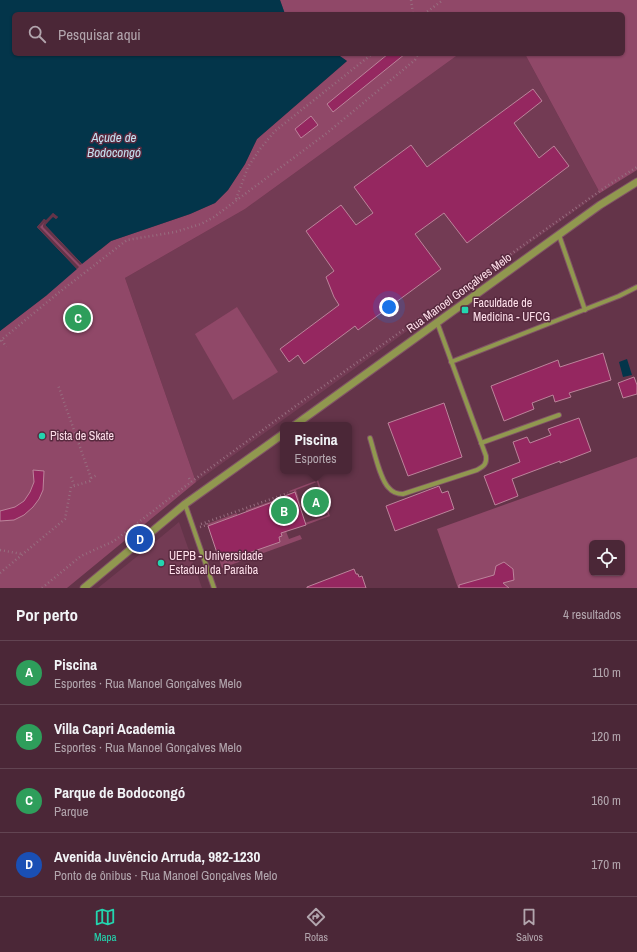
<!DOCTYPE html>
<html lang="pt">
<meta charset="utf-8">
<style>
body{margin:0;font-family:"Archivo Narrow",sans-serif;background:#553342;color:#f1f3f6}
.controls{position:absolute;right:12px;bottom:12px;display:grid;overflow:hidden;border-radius:6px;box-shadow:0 1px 3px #0004}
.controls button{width:36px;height:36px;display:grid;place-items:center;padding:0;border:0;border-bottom:1px solid #624452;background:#4b2737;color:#f1f3f6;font:20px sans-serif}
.you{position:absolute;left:389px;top:307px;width:14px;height:14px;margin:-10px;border:3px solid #fff;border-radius:50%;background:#1a73e8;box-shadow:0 0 0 6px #1a73e833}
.badge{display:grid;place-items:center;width:26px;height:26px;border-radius:50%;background:#23d5af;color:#fff;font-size:13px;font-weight:700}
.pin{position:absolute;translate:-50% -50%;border:2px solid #fff;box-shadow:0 1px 4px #0006}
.popup{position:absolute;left:280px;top:422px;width:72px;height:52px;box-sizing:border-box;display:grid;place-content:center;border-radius:6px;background:#4b2737;filter:drop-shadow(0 1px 3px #0005);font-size:13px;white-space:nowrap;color:#b2a5ad}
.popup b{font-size:15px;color:#f1f3f6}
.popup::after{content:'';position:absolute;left:50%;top:100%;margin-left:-8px;border:8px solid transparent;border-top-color:#4b2737}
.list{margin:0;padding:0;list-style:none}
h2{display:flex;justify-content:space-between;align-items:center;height:52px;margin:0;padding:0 16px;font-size:17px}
h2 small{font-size:13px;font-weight:400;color:#b2a5ad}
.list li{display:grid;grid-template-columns:26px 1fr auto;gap:12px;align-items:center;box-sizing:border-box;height:64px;padding:0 16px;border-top:1px solid #624452}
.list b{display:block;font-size:15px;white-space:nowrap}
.list p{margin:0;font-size:13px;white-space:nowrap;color:#b2a5ad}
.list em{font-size:13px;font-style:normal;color:#b2a5ad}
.icon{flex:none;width:22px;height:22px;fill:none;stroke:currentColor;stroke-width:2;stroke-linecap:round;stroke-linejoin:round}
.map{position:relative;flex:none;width:637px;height:588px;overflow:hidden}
.search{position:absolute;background:#4b2737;box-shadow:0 1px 3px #0004;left:12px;right:12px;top:12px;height:44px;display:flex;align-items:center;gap:10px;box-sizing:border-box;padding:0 14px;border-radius:6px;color:#b2a5ad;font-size:15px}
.sheet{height:308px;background:#4b2737}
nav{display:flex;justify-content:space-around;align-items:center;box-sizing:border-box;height:56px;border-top:1px solid #624452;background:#4b2737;font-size:11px;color:#b2a5ad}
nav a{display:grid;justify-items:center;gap:2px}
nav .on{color:#23d5af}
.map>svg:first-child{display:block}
.built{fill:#733b54}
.green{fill:#904868;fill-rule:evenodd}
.water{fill:#03354a}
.pier{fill:#643449}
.building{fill:#952760;stroke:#bc849b}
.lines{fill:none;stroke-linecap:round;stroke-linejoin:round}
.minor-casing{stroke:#805366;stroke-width:6}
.tertiary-casing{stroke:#805366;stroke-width:9}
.path{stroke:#976d7f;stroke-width:2.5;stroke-dasharray:1 3;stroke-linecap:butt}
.minor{stroke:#91984f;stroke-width:4}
.tertiary{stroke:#91984f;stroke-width:7}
.poi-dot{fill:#23d5af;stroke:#582a3f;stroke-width:1.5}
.labels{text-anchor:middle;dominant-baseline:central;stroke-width:3;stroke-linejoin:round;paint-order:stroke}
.street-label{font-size:12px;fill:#fedfea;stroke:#582a3f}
.poi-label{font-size:12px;fill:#fedfea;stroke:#582a3f;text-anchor:start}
.water-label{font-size:13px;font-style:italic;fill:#c5e1f1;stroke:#582a3f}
</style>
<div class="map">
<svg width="637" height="588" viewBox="0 0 637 588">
<rect width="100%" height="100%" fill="#643449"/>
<!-- built -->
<g class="built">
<polygon points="459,54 525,54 600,193 196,482 125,278 245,209"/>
<polygon points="179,522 202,588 98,588 161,537"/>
</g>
<!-- green -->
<g class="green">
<polygon points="280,0 637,0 637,170 600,193 525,54 623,54 623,14 285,14"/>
<polygon points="337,54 459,54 245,209 125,278 196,482 67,588 0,588 0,331 47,295 37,227 44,219 100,250 111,241 190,214 215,203 228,190 245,164 257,139 347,61"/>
<polygon points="237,307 278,372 233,400 195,334"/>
<path d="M637,457v131h-179l-21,-59zM592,543h30v30h-30z"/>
<polygon points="318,480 330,516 306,525 305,523 328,515 317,482 296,490 301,506 296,508 295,507 299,505 294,491 290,492 289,491"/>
<polygon points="277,499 280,506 277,508 289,539 300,535 302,539 258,555 256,550 280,542 279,537 282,536 267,504 246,512 246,510"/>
<polygon points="237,513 237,515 213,524 215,529 213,534 211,535 207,524"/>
<polygon points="251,551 253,557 222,568 218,556 221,555 222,558 225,557 226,561"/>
</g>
<!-- water -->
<g class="water">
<polygon points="0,0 280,0 285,14 14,14 14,54 337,54 347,61 257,139 245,164 228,190 215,203 190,214 111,241 82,264 45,225 53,216 56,219 58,217 53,213 46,221 44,219 37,227 77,269 47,295 0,331"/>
<polygon points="627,359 632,375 623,377 619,362"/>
<polygon points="316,491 322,510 309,514 302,495"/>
</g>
<!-- pier -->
<polygon class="pier" points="53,213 58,217 56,219 53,217 45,225 82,264 80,265 43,227 43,225 45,222 40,227 79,267 77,269 37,227 44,219 46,220"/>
<!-- building -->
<g class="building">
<polygon points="388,54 405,54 333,112 327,104"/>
<polygon points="533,89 542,101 514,123 539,158 554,146 569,166 467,243 444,213 415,234 441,269 358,330 355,326 304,364 298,355 289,362 280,349 339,305 334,297 326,277 334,271 306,231 341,205 356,225 373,213 354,187 411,145 427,167"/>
<polygon points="311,116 318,125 301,138 295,129"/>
<polygon points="603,353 611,380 569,393 571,397 555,402 553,395 532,403 534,409 504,421 491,386 558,360 560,367"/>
<polygon points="634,377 637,385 637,394 623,398 618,383"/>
<polygon points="444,403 462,457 408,476 388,423"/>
<polygon points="579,418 591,451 560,463 560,461 512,479 518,496 495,505 484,476 520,462 513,442 527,437 530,443 551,435 548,429"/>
<polygon points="33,470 44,471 43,490 39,499 33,507 24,515 14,520 0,521 0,511 15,507 24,501 30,492 34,482"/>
<polygon points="439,486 442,493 448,491 454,509 395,531 386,506"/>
<polygon points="295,492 306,525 281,533 282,536 279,537 280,542 260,549 226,561 225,557 222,558 221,555 218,556 208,526 278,500 277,499"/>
<polygon points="504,562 513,569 514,580 503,583 509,588 459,588 459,585 494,575 496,566"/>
<polygon points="354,569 356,574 358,574 359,577 362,576 366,588 307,588 307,587"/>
</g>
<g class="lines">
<!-- minor casing -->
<g class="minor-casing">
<g id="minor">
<polyline points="559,235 585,310"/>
<polyline points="451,362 619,296 637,287"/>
<path d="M370,438c4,12 10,42 19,50 4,5 8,6 14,6l74,-24c7,-4 10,-6 9,-14l-49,-134"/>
<polyline points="481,443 559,415"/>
<polyline points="185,504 214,588"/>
</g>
</g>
<!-- tertiary casing -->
<g class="tertiary-casing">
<g id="tertiary">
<polyline points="295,425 600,205 637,182"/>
<polyline points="84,588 185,504 283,434"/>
</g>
</g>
<!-- path -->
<g class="path">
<polyline points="411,0 413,14"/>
<polyline points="424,14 443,0"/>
<polyline points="236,199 248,167 260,149 275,131 372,54"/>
<polyline points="2,340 6,347"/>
<polyline points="0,341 57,294 127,240 175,232 201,224 214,217 327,133 415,60 418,54"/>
<polyline points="71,477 74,485"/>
<polyline points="91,478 97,475"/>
<polyline points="189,478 191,482"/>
<polyline points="201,524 288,493"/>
<polyline points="200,527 207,525 206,522"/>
<polyline points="0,550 22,554"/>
<polyline points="0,573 65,519 71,487 90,481 91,478 58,385"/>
<polyline points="42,588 81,556 114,541 191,482 304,400 610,184 637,167"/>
</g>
<!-- minor -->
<use href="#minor" class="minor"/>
<!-- tertiary -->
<use href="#tertiary" class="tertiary"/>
</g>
<!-- markers -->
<g class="poi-dot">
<rect x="461" y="306" width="8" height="8" rx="2"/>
<circle cx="42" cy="436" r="4"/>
<circle cx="161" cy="563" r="4"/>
</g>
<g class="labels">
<!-- street labels -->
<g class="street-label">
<text transform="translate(459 293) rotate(-36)">Rua Manoel Gonçalves Melo</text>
</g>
<!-- poi labels -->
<g class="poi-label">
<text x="473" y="303">Faculdade de<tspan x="473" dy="14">Medicina - UFCG</tspan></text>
<text x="50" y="436">Pista de Skate</text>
<text x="169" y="556">UEPB - Universidade<tspan x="169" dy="14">Estadual da Paraíba</tspan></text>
</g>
<!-- water labels -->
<g class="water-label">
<text x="114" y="137">Açude de<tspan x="114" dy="15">Bodocongó</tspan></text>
</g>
</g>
</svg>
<div class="controls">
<button><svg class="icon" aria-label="locate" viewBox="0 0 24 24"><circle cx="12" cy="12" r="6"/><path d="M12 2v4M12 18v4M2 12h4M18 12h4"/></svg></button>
</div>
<div class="you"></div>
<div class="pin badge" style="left:316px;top:502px;background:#2e9e5b">A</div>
<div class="popup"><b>Piscina</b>Esportes</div>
<div class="pin badge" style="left:284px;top:511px;background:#2e9e5b">B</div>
<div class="pin badge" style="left:78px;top:318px;background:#2e9e5b">C</div>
<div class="pin badge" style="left:140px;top:539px;background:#1a4fb4">D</div>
<div class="search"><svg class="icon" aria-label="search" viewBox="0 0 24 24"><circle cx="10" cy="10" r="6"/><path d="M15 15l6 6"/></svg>Pesquisar aqui</div>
</div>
<section class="sheet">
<h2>Por perto<small>4 resultados</small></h2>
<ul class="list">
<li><span class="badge" style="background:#2e9e5b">A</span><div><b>Piscina</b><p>Esportes · Rua Manoel Gonçalves Melo</p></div><em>110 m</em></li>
<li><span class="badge" style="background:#2e9e5b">B</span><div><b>Villa Capri Academia</b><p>Esportes · Rua Manoel Gonçalves Melo</p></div><em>120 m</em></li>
<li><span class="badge" style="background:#2e9e5b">C</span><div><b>Parque de Bodocongó</b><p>Parque</p></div><em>160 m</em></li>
<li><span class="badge" style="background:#1a4fb4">D</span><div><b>Avenida Juvêncio Arruda, 982-1230</b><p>Ponto de ônibus · Rua Manoel Gonçalves Melo</p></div><em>170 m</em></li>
</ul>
</section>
<nav>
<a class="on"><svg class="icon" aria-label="map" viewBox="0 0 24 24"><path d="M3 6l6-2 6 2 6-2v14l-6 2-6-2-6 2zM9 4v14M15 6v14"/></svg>Mapa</a>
<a><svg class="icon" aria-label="directions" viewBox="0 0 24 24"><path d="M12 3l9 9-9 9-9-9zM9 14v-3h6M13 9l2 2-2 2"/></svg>Rotas</a>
<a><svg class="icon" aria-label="saved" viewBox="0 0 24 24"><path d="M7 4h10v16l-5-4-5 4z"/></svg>Salvos</a>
</nav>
